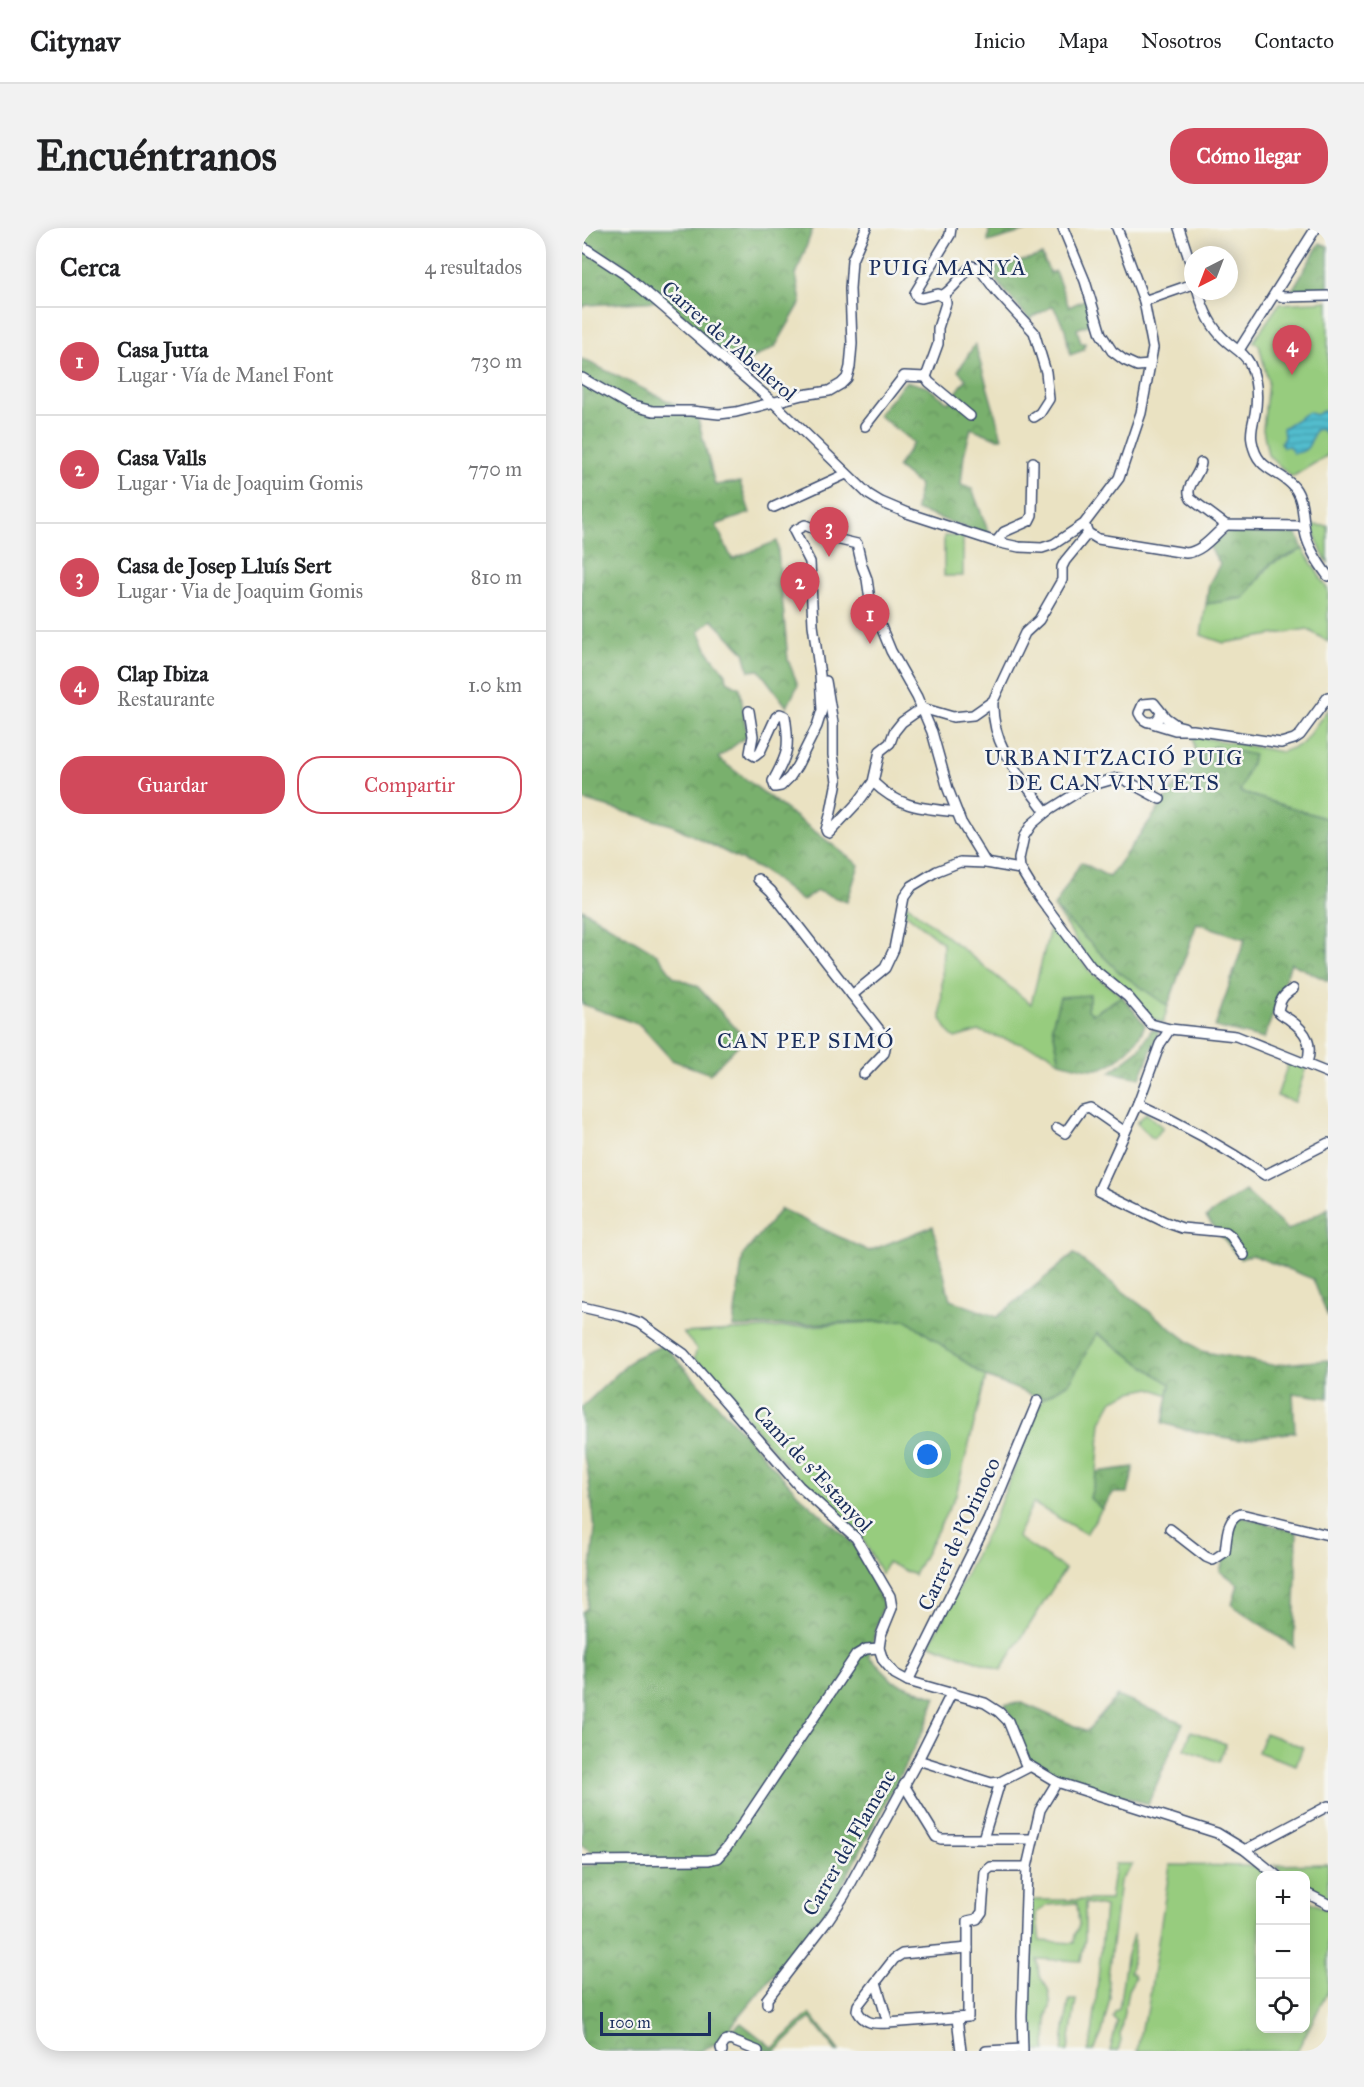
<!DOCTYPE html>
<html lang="es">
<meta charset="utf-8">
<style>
body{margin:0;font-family:"IM FELL Great Primer",serif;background:#f2f2f2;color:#202124}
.controls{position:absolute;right:18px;bottom:18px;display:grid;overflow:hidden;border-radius:12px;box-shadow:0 3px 15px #0003}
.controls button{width:54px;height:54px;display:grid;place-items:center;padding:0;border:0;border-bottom:2px solid #e0e0e0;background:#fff;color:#202124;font:30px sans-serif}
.compass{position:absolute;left:602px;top:18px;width:54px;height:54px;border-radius:50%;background:#fff;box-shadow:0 3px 15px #0003;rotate:222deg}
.scale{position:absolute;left:18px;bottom:15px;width:111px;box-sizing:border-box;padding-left:6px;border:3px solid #1b2f5e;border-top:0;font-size:16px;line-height:21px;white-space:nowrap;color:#1b2f5e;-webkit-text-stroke:4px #f6f6f2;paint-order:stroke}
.you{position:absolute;left:346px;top:1227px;width:21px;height:21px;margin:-15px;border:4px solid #fff;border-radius:50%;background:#1a73e8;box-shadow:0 0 0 9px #1a73e833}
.badge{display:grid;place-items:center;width:39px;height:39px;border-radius:50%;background:#d1495b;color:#fff;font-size:20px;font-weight:700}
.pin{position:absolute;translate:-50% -50px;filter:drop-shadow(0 2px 3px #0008)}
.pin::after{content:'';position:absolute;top:32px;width:21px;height:18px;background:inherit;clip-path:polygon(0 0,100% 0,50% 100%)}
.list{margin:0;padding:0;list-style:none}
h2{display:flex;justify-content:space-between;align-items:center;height:78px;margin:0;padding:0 24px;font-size:26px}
h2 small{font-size:20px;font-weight:400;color:#757577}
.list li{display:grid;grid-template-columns:39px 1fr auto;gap:18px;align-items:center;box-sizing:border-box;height:108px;padding:0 24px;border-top:2px solid #e0e0e0}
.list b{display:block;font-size:22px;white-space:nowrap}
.list p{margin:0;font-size:20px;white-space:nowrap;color:#757577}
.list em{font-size:20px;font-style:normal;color:#757577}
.actions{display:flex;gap:12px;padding:18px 24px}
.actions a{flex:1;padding:14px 0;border:2px solid #d1495b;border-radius:24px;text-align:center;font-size:21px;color:#d1495b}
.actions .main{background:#d1495b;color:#fff}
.icon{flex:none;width:33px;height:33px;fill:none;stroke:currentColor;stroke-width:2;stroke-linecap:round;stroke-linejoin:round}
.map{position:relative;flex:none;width:746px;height:1823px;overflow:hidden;border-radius:24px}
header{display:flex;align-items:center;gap:36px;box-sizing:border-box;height:84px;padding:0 30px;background:#fff;border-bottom:2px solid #e0e0e0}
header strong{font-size:28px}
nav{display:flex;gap:33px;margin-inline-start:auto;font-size:21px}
.intro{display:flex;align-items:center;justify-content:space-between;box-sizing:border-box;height:144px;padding:0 36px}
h1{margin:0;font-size:42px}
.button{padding:15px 27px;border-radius:24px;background:#d1495b;color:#fff;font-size:21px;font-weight:700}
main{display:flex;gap:36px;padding:0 36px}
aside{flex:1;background:#fff;border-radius:24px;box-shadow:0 3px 15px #0003}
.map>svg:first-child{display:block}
.green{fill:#97cc7e;stroke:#597e6e;stroke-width:1.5;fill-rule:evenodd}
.forest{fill:url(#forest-crowns);stroke:#4a7066;stroke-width:1.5}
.water{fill:url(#water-rules);stroke:#367696;stroke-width:1.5}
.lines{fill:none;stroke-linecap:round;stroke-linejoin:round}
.minor-casing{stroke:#3a4a6d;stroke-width:12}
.minor{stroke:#fff;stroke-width:9}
.labels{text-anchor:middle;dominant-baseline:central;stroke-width:5;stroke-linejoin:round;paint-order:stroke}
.street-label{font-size:21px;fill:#1b2f5e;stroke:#f6f6f2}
.neighbourhood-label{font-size:22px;letter-spacing:1.5px;fill:#1b2f5e;stroke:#f6f6f2}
</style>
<header>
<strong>Citynav</strong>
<nav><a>Inicio</a><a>Mapa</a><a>Nosotros</a><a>Contacto</a></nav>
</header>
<div class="intro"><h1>Encuéntranos</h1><a class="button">Cómo llegar</a></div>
<main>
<aside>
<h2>Cerca<small>4 resultados</small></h2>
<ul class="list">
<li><span class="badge">1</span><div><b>Casa Jutta</b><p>Lugar · Vía de Manel Font</p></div><em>730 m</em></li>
<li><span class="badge">2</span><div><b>Casa Valls</b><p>Lugar · Via de Joaquim Gomis</p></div><em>770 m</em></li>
<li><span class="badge">3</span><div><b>Casa de Josep Lluís Sert</b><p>Lugar · Via de Joaquim Gomis</p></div><em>810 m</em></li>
<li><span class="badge">4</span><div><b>Clap Ibiza</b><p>Restaurante</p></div><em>1.0 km</em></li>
</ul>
<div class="actions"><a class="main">Guardar</a><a>Compartir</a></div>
</aside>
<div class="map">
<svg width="746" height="1823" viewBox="0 0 746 1823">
<defs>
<pattern id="forest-crowns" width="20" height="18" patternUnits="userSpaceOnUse" patternTransform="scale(1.5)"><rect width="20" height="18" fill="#79b06d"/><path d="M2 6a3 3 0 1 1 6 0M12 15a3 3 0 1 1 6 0" fill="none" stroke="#62905d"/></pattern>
<pattern id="water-rules" width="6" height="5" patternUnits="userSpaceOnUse" patternTransform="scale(1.5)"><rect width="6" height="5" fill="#52bdce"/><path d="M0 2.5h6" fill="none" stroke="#439aaa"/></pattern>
</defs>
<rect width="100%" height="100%" fill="#f6f6f2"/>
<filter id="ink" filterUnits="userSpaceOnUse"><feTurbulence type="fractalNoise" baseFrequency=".0167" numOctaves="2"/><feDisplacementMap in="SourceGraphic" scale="12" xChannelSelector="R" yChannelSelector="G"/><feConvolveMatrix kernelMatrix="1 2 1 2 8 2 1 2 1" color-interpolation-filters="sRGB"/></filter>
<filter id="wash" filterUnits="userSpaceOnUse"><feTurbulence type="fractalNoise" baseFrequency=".008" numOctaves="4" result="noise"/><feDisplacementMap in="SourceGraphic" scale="24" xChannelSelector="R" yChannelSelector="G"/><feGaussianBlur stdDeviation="1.35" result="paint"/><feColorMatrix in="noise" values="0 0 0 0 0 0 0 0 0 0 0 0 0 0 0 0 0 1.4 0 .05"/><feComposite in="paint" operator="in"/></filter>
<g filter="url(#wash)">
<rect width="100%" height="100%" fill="#eae2c2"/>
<!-- green -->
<g class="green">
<polygon points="746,73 746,227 710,249 686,227 681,201 686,153 677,117 671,114 697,76"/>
<polygon points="729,297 746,298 746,335 741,327"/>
<rect x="362" y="308" width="19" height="40"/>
<polygon points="721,321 746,362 746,414 725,401 642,415 619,407 624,376 662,370 689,336"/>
<polygon points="746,481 746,591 658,564 632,518 614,529 611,508 700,524 720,516"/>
<polygon points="323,675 449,776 470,692 508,744 540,768 511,786 505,781 508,767 470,797 478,834 465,824 397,803 373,810 367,805 359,791 361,715 322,684"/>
<polygon points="472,679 537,744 586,778 581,795 569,790 505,729"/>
<polygon points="707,833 724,839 713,874 695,868"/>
<polygon points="564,885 581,900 571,911 555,895"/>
<polygon points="325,1092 404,1149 374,1267 332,1347 305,1334 300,1346 277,1305 224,1260 161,1186 150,1163 139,1160 112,1130 115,1121 101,1105"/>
<polygon points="514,1105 588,1156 586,1167 569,1160 549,1164 531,1172 519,1194 515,1244 508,1270 520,1281 504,1306 451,1275 435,1309 483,1341 419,1442 348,1416 412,1291 460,1171 488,1154"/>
<polygon points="609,1503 644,1516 637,1534 603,1521"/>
<polygon points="683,1505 721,1519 714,1537 676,1524"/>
<path d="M533,1636h18l-13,17 -12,95 2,22 -8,35 -8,18h-6l3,-8 4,-33 10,-103 -20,-4v36l-4,22 -44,-2 2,16 9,14 3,15 -4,12 -1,35h-18l-2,-76 5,-75h79zM495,1675l2,22 -4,10 -1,8 -34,-2 -4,-28 12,-8z"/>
<polygon points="746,1636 746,1672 724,1661 724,1648 704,1647 693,1637"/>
<polygon points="588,1637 673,1638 685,1647 678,1648 678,1800 724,1800 724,1672 746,1682 746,1763 715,1823 555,1823 560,1795 565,1785"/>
<polygon points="551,1707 553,1713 548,1744 552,1746 553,1750 546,1762 538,1806 539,1813 536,1823 528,1823 535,1794 531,1789 533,1783 537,1781 544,1730"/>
<polygon points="487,1772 494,1772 486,1823 480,1823"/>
</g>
<!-- forest -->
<g class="forest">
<polygon points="0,0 231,0 214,47 219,74 193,119 155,138 81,73 5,77 0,79"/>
<polygon points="407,0 454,0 406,14"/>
<polygon points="738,15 746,18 746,63 709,64"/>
<polygon points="460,27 468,45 473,43 487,79 506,70 513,94 495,101 499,115 503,115 502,122 488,127 483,101 471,78 447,91 405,42"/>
<polygon points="393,116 420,210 414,210 389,200 382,227 379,257 390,261 408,308 334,282 337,257 315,239 332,215 296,187 324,153 345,159 367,175 384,151 376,143"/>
<polygon points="0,131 115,187 133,257 158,254 168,285 134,297 150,331 195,313 206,432 216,457 205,479 177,442 167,443 162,424 130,392 117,403 127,425 144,446 145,453 158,460 165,508 136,530 277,637 265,674 235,663 220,673 183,644 90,597 0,572"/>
<polygon points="645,304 715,306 721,321 688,336 662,370 624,376 627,356 638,336 627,318"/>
<polygon points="632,518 672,527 658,564 746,591 746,753 709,735 682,811 633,799 663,711 615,695 586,778 537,744 472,679 499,634 527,649 614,529"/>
<polygon points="0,681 75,726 92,749 115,758 161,808 161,812 128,846 90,832 58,797 0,776"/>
<path d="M508,767l-3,14 6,5 29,-18 23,29c-6,17 -32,45 -52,44 -11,0 -23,-4 -33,-7l-8,-37 8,-28z"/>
<polygon points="570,801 577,803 558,850 528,844 557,822"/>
<polygon points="663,963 706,1002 746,980 746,1089 731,1051 670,1027 658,1031 624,989"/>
<polygon points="199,981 287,1023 351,998 368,1072 415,1089 492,1026 619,1123 690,1137 746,1132 746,1170 711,1165 713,1204 656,1212 601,1201 581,1195 588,1156 515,1105 488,1154 460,1171 404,1149 325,1092 151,1099 161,1027"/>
<polygon points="82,1117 216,1266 272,1316 301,1375 287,1428 311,1453 354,1469 343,1499 252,1673 138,1812 159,1795 191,1820 228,1785 257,1823 254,1823 228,1790 194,1823 189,1823 150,1808 118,1823 0,1823 0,1638 16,1637 7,1622 0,1616 0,1384 5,1380 13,1301 5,1238 0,1223 0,1179 52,1130"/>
<polygon points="552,1239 546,1265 531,1265 520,1281 508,1270 515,1244"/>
<polygon points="660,1289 715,1304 712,1419 650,1377 656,1356 638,1343 654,1291"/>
<polygon points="535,1468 601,1495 566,1576 472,1547 447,1532 423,1476 440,1475 505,1503"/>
</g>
<!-- water -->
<path class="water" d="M741,183l5,1v24l-7,-7 -6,1c-5,12 -5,23 -22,23l-4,-7 -6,1 -2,-5 3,-4 -1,-10 25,-16 7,3z"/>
</g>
<g filter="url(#ink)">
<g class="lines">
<!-- minor casing -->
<g class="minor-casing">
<g id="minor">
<polyline points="481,0 503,53 519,106 530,123 542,132 555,138 568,137"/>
<polyline points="597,0 611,43"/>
<polyline points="0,18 44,47 85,82 192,175 286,266 299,274 325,285 414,314 437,319 460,320 472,316 502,296 537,250 559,185 571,120 562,73 535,0"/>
<path d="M616,63c5,18 12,35 26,48 9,9 20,13 26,25 7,16 8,33 5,50 -2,9 -5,18 -3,27 5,31 27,28 42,46 11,14 8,33 12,49 4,15 13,28 22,40"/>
<polyline points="693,66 701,69 746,68"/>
<path d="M361,67c12,-7 18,-20 29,-29l7,2 18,24 37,40 12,40 3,27 -9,14 -6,4"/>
<polyline points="562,73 611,56"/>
<polyline points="657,122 734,0"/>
<polyline points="344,149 347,154 388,188"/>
<polyline points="0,150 47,177 71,183 109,183 137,186 154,184 220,167 247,163 259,156 265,150 268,139 270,116 268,61 270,32 284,0"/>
<polyline points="283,198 322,148 344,149 356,116 356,100 364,75 363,70 356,66 340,70 335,69 333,65 368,7 369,0"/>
<path d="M619,235c-1,13 -18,24 -10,36l35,26 78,1"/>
<polyline points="192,279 264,246"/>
<path d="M504,300l2,5 10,6 88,14c16,-1 28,-18 40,-28"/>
<polyline points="414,314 422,304 447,293 450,287 451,234"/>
<polyline points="244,453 251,495 251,527 255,553 249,584 244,602 245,604 247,605 277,573 291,554 298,523 308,515 312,504 320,494 340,480 371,489 391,487 411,473 443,405 457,392 480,352 480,339 483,333 506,305"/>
<path d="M411,473c-2,46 28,76 53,111"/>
<path d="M167,483l4,25 -3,17 5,3 5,-4 16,-35 4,-3 5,2c5,31 3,38 -12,65l2,6 6,-1 9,-9 7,-11 20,-40 5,-16 -2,-35 -7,-50 -3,-63 -16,-31 11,-6 35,15 17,4 5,22 5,13 3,21 21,51 26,46 15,35 16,57 13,33 25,41"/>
<path d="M579,484c-3,14 -17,13 -22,1l4,-9 11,-1 12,15 10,7 8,2"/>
<polyline points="570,495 593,502 611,502 699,515 712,511 718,507 746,469"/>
<path d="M291,554c27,26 48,26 84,30"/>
<polyline points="578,571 541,551 535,550 504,559 464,584 450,596 442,608 437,631 438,640 449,658 509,739 546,769 569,796 588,801 654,808 746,845"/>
<polyline points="176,651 189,663 270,767 303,740 312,721 322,669 330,658 355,643 378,634 404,635 438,641"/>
<path d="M711,761c-10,6 -13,11 -15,22 4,5 7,5 12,9 17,12 23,24 17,43"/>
<polyline points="270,767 299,804 304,815 302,825 282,846"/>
<polyline points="588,801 578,816 556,876 517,962 583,994 600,1000 644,1004 649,1008 662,1027"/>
<path d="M556,876c45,20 86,43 127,71l63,-32"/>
<polyline points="475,900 483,905 500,881 507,879 543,904"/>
<polyline points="0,1079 39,1088 58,1095 102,1126 217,1258 274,1310 308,1368 310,1380 299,1407 297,1420 301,1432 313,1446 326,1453 403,1475 417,1484 426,1493 443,1535 475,1554 635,1605 663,1622 695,1648"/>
<path d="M588,1301l36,28 7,3 12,-8c2,-13 1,-34 16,-38l87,21"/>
<polyline points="326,1453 406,1292 456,1172"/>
<polyline points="336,1532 409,1555 418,1554 447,1539"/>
<polyline points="322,1557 354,1609 359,1611 451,1611"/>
<polyline points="401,1611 418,1554"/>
<polyline points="663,1622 746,1578"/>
<polyline points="0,1633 127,1632 135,1630 145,1619 274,1427 284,1421 297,1420"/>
<polyline points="724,1665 746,1676"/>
<polyline points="294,1754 306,1795 386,1789 386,1693 395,1691 400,1684 403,1644 409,1639 445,1639"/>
<polyline points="185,1776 185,1771 246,1692 262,1668 336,1532 370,1464"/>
<polyline points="375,1790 379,1823"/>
<path d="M306,1795c-14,1 -24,1 -31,-13l1,-5 36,-46 8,-5 66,-6"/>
<polyline points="140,1823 139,1820 143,1814 148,1812 176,1823"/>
<polyline points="404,1823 440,1821"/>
<polyline points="441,1823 440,1788 445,1639 458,1582 475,1554"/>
</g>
</g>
<!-- minor -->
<use href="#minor" class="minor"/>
</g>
</g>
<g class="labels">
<!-- street labels -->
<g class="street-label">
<text transform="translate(147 113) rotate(41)">Carrer de l'Abellerol</text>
<text transform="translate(231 1241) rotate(47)">Camí de s'Estanyol</text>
<text transform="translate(377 1306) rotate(-65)">Carrer de l'Orinoco</text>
<text transform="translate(267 1615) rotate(-60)">Carrer del Flamenc</text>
</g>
<!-- neighbourhood labels -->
<g class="neighbourhood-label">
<text x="366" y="39">PUIG MANYÀ</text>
<text x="532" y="529">URBANITZACIÓ PUIG<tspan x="532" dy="25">DE CAN VINYETS</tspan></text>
<text x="224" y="812">CAN PEP SIMÓ</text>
</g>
</g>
</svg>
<div class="controls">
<button>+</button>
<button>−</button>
<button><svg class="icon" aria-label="locate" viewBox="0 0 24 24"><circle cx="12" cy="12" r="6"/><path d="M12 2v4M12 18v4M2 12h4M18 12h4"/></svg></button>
</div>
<svg class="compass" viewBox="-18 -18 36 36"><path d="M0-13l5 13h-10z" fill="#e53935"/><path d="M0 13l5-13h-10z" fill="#757577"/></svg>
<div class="scale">100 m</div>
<div class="you"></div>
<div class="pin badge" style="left:288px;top:416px">1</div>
<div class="pin badge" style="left:218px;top:384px">2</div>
<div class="pin badge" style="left:247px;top:329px">3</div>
<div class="pin badge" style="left:710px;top:147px">4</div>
</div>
</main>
